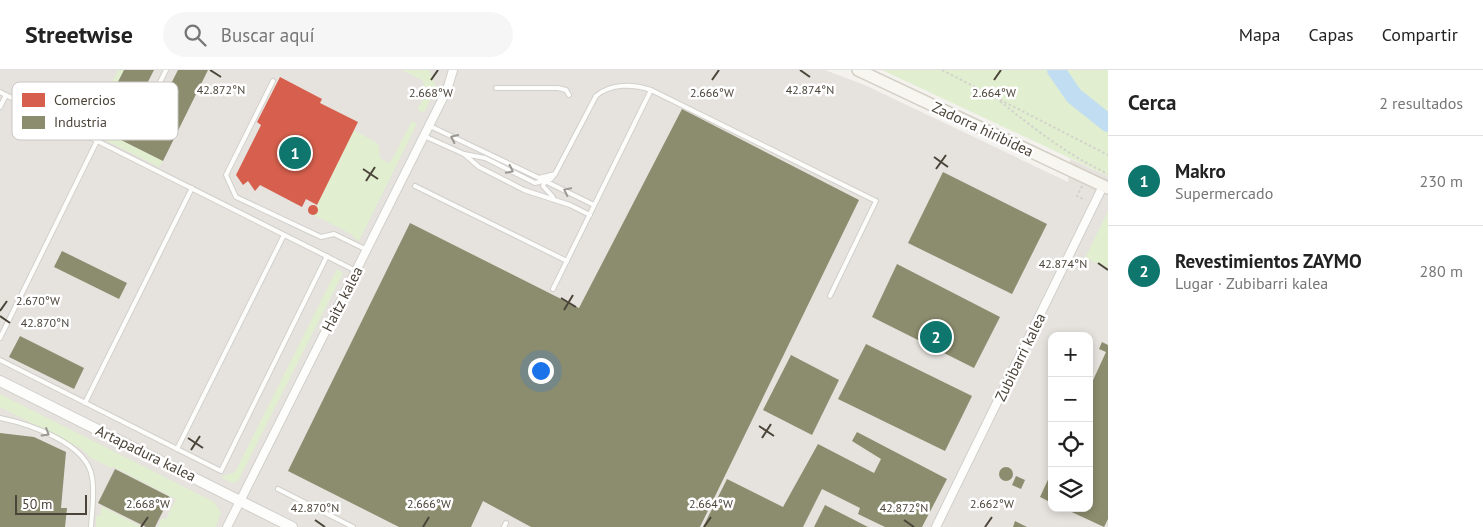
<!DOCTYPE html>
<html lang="es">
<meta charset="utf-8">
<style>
body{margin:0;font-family:"PT Sans",sans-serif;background:#f6f6f6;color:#222}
.controls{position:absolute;right:15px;bottom:15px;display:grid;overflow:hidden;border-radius:10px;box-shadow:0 2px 8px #0003}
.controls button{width:45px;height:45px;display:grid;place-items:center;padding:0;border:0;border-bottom:1px solid #e0e0e0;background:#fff;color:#222;font:25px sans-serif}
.scale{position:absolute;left:15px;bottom:12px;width:72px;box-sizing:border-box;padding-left:5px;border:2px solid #4b4439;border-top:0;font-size:14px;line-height:18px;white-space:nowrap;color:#4b4439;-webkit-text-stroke:4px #fff;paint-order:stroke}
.you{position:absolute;left:540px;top:300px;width:18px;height:18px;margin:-12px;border:4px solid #fff;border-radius:50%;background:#1a73e8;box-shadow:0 0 0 8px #1a73e833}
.badge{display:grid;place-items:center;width:32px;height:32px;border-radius:50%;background:#0f766e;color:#fff;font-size:16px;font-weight:700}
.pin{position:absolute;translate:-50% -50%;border:2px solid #fff;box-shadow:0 1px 5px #0006}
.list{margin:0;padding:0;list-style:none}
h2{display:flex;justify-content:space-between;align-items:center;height:65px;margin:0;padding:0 20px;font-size:21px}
h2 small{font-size:16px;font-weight:400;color:#767676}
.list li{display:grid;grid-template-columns:32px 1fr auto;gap:15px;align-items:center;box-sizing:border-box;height:90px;padding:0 20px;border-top:1px solid #e0e0e0}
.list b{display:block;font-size:19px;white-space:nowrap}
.list p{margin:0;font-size:16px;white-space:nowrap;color:#767676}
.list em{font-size:16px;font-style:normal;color:#767676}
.icon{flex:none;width:28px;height:28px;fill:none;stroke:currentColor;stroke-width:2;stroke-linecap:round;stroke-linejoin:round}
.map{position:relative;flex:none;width:1108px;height:457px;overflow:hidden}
header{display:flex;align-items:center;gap:30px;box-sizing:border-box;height:70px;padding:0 25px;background:#fff;border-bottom:1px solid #e0e0e0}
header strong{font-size:24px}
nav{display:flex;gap:28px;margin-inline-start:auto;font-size:18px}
.search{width:350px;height:45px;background:#f6f6f6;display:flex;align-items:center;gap:12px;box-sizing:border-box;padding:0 18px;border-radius:28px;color:#767676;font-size:19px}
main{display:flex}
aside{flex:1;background:#fff}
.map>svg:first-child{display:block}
.industrial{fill:#e6e2de;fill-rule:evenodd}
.green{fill:#e1eecf}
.parking{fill:#e6e3df}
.shops{fill:#d6604d}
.industry{fill:#8c8c6e}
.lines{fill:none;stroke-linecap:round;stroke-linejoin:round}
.river{stroke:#c0ddf1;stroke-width:18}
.service-casing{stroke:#d2d0cb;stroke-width:6}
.minor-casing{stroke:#d2d0cb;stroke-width:10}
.tertiary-casing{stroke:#d2d0cb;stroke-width:12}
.secondary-casing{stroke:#d3cfc5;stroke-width:14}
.path{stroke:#d3d2cc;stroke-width:2;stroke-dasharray:2.5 2.5;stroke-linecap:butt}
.service{stroke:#fdfdfc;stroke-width:4}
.minor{stroke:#fdfdfc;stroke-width:8}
.tertiary{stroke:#fdfdfc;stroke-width:10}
.secondary{stroke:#f7f6f1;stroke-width:11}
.oneway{stroke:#9b9791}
.ticks{fill:none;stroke:#4b4439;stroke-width:2}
.labels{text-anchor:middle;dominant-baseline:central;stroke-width:5;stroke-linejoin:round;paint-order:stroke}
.street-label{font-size:15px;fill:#4b4439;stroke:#fff}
.key{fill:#fff;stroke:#c9c7c4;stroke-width:1}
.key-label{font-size:14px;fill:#4b4439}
.ticks-label{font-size:12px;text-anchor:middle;fill:#4b4439;stroke:#fff;stroke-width:5;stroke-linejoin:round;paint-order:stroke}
</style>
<header>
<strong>Streetwise</strong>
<div class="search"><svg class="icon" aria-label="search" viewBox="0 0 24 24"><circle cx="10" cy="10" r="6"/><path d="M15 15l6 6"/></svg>Buscar aquí</div>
<nav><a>Mapa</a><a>Capas</a><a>Compartir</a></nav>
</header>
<main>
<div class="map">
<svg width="1108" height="457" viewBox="0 0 1108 457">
<rect width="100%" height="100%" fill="#f4f2ee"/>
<!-- industrial -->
<path class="industrial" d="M0,0h825l42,16 201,96 2,-23 38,17v351h-1108zM1052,266h37v172h-37z"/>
<!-- green -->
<g class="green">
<polygon points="118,0 124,0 95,57 163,91 159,97 87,61"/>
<polygon points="402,0 429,0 436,17 424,43 417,40 427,21"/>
<polygon points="882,0 1108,0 1108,106"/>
<polygon points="412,51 417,54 359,171 353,167 353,165 314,145 318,142 316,136 354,60 377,73 379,76 380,88 390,93"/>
<polygon points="1108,141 1108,198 1085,188"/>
<polygon points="337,199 343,203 238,411 232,413 221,407 235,402"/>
<polygon points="0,324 214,432 221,442 216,457 158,457 162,448 166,449 176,429 114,397 111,398 91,388 82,379 0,337"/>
<polygon points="101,436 142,457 96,457 96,446 101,445"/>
</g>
<!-- parking -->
<polygon class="parking" points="274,0 402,0 422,10 427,21 399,75 320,33 322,29 280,7 279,10 271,6"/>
<!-- shops -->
<g class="shops">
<polygon points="280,7 322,29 320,33 358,52 317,135 306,129 302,137 260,115 255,121 248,111 243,115 236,105 261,55 257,52"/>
<circle cx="313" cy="140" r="5"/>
</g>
<!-- industry -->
<g class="industry">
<polygon points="124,0 154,0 131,45 150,55 178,0 208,0 163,91 95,57"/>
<polygon points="682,39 859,130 700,457 531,457 483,431 471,457 399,457 288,401 410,153 579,238"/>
<polygon points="943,102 1047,154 1012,224 908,173"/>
<polygon points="62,181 127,213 119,229 54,197"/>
<polygon points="897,194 1000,247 974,298 872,247"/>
<polygon points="20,266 84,298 74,319 9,287"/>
<polygon points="1102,272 1108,275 1108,449 1104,457 1063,438 1089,438 1089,319 1106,282 1099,279"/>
<polygon points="866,274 972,326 945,381 838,329"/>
<polygon points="791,285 839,310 812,365 763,340"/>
<polygon points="857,362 947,409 922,457 885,457 858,444 860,438 822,419 803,457 703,457 727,409 783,437 818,374 874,403 881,389 852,371"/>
<polygon points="0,363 34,367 66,382 61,438 67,438 65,457 0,457"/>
<circle cx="1006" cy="404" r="7"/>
<polygon points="115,399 170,427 155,457 146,457 98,433"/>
<polygon points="1052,401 1052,433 1040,427"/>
<polygon points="1016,406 1025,410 1021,419 1012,415"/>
<polygon points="825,435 868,457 814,457"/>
<polygon points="1015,451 1027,457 1013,457"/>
</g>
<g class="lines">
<!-- river -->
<polyline class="river" points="1056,0 1074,26 1108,53"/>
<!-- service casing -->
<g class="service-casing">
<g id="service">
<polyline points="273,11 226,105 236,127 321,167 334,164 367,180"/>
<polyline points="496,18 558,18 566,20 569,25"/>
<polyline points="0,22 356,201"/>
<polyline points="0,37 6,25"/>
<polyline points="143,47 166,0"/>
<polyline points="430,56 539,108 555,104 551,109 535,113 485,88 464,84"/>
<polyline points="424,66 464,84 479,97 524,120 570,135 590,145"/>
<path d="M555,104l41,-78c15,-13 37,-12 55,-6l225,111 -46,95"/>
<polyline points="545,111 594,135"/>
<polyline points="545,111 543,116 553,127"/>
<polyline points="415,116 567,191"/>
<polyline points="553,219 651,20"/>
<polyline points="0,268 97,71"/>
<polyline points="0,290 221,401 327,186"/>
<polyline points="85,333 192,118"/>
<path d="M0,348c29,6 87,25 92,59 3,16 0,34 -1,50"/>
<polyline points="177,379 284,165"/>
<polyline points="278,419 353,457"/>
<polyline points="504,457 506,453"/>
</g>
</g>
<!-- minor casing -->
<g class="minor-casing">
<g id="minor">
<polyline points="227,457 447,20 453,0"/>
<polyline points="936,457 1103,116"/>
</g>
</g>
<!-- tertiary casing -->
<g class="tertiary-casing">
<polyline id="tertiary" points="0,311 292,457"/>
</g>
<!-- secondary casing -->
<g class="secondary-casing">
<polyline id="secondary" points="858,0 1108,118"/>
</g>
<!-- path -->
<g class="path">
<polyline points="942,0 1108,85"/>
<path d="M996,28c36,29 70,56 112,76"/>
<polyline points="1082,116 1077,126 1085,130"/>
</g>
<!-- service -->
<use href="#service" class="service"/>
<!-- minor -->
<use href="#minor" class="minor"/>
<!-- tertiary -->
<use href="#tertiary" class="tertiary"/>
<!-- secondary -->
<use href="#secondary" class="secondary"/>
</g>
<!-- one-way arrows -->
<defs><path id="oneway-chevron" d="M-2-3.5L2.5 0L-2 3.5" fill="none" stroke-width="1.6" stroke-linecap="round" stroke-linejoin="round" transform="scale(1.25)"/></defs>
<g class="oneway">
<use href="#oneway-chevron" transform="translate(454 68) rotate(-155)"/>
<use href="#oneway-chevron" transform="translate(510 100) rotate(26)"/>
<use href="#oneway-chevron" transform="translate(567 121) rotate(-154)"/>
<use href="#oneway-chevron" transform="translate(46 363) rotate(31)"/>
</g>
<!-- ticks -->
<path class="ticks" d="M210,0l11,7M800,0l10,7M431,10l7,-10M712,10l7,-10M994,10l7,-10M934,87l14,10M363,99l15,10M936,99l10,-14M366,111l9,-14M1098,193l10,7M561,228l15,9M564,240l9,-15M0,241l7,-10M0,246l10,7M759,356l15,10M188,368l15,10M762,368l9,-14M191,380l9,-14M315,450l10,7M904,450l10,7M141,457l7,-10M423,457l6,-10M704,457l7,-10M985,457l7,-10"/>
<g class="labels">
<!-- street labels -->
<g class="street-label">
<text transform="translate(983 59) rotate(25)">Zadorra hiribidea</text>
<text transform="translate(342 229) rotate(-63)">Haitz kalea</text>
<text transform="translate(1020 287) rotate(-64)">Zubibarri kalea</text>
<text transform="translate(146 383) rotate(26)">Artapadura kalea</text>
</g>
</g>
<!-- legend -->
<rect x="12" y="12" width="166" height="58" rx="8" class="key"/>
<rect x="22" y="23" width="23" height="14" fill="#d6604d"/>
<rect x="22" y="46" width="23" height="13" fill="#8c8c6e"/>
<g class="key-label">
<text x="54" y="35">Comercios</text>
<text x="54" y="57">Industria</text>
</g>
<g class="ticks-label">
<text x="221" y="24">42.872°N</text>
<text x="810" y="24">42.874°N</text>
<text x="431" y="27">2.668°W</text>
<text x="712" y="27">2.666°W</text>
<text x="994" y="27">2.664°W</text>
<text x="1063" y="198">42.874°N</text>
<text x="38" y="235">2.670°W</text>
<text x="45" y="257">42.870°N</text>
<text x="148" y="438">2.668°W</text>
<text x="429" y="438">2.666°W</text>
<text x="711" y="438">2.664°W</text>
<text x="992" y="438">2.662°W</text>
<text x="315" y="442">42.870°N</text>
<text x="904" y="442">42.872°N</text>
</g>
</svg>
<div class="controls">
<button>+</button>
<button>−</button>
<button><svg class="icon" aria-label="locate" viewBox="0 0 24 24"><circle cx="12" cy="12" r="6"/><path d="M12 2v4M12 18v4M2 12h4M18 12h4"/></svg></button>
<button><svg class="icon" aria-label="layers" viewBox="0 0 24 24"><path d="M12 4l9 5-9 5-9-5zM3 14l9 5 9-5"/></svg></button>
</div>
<div class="scale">50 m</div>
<div class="you"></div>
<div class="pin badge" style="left:295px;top:83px">1</div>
<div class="pin badge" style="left:936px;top:267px">2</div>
</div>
<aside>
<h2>Cerca<small>2 resultados</small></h2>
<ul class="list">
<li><span class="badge">1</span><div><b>Makro</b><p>Supermercado</p></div><em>230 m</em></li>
<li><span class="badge">2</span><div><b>Revestimientos ZAYMO</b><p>Lugar · Zubibarri kalea</p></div><em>280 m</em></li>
</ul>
</aside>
</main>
